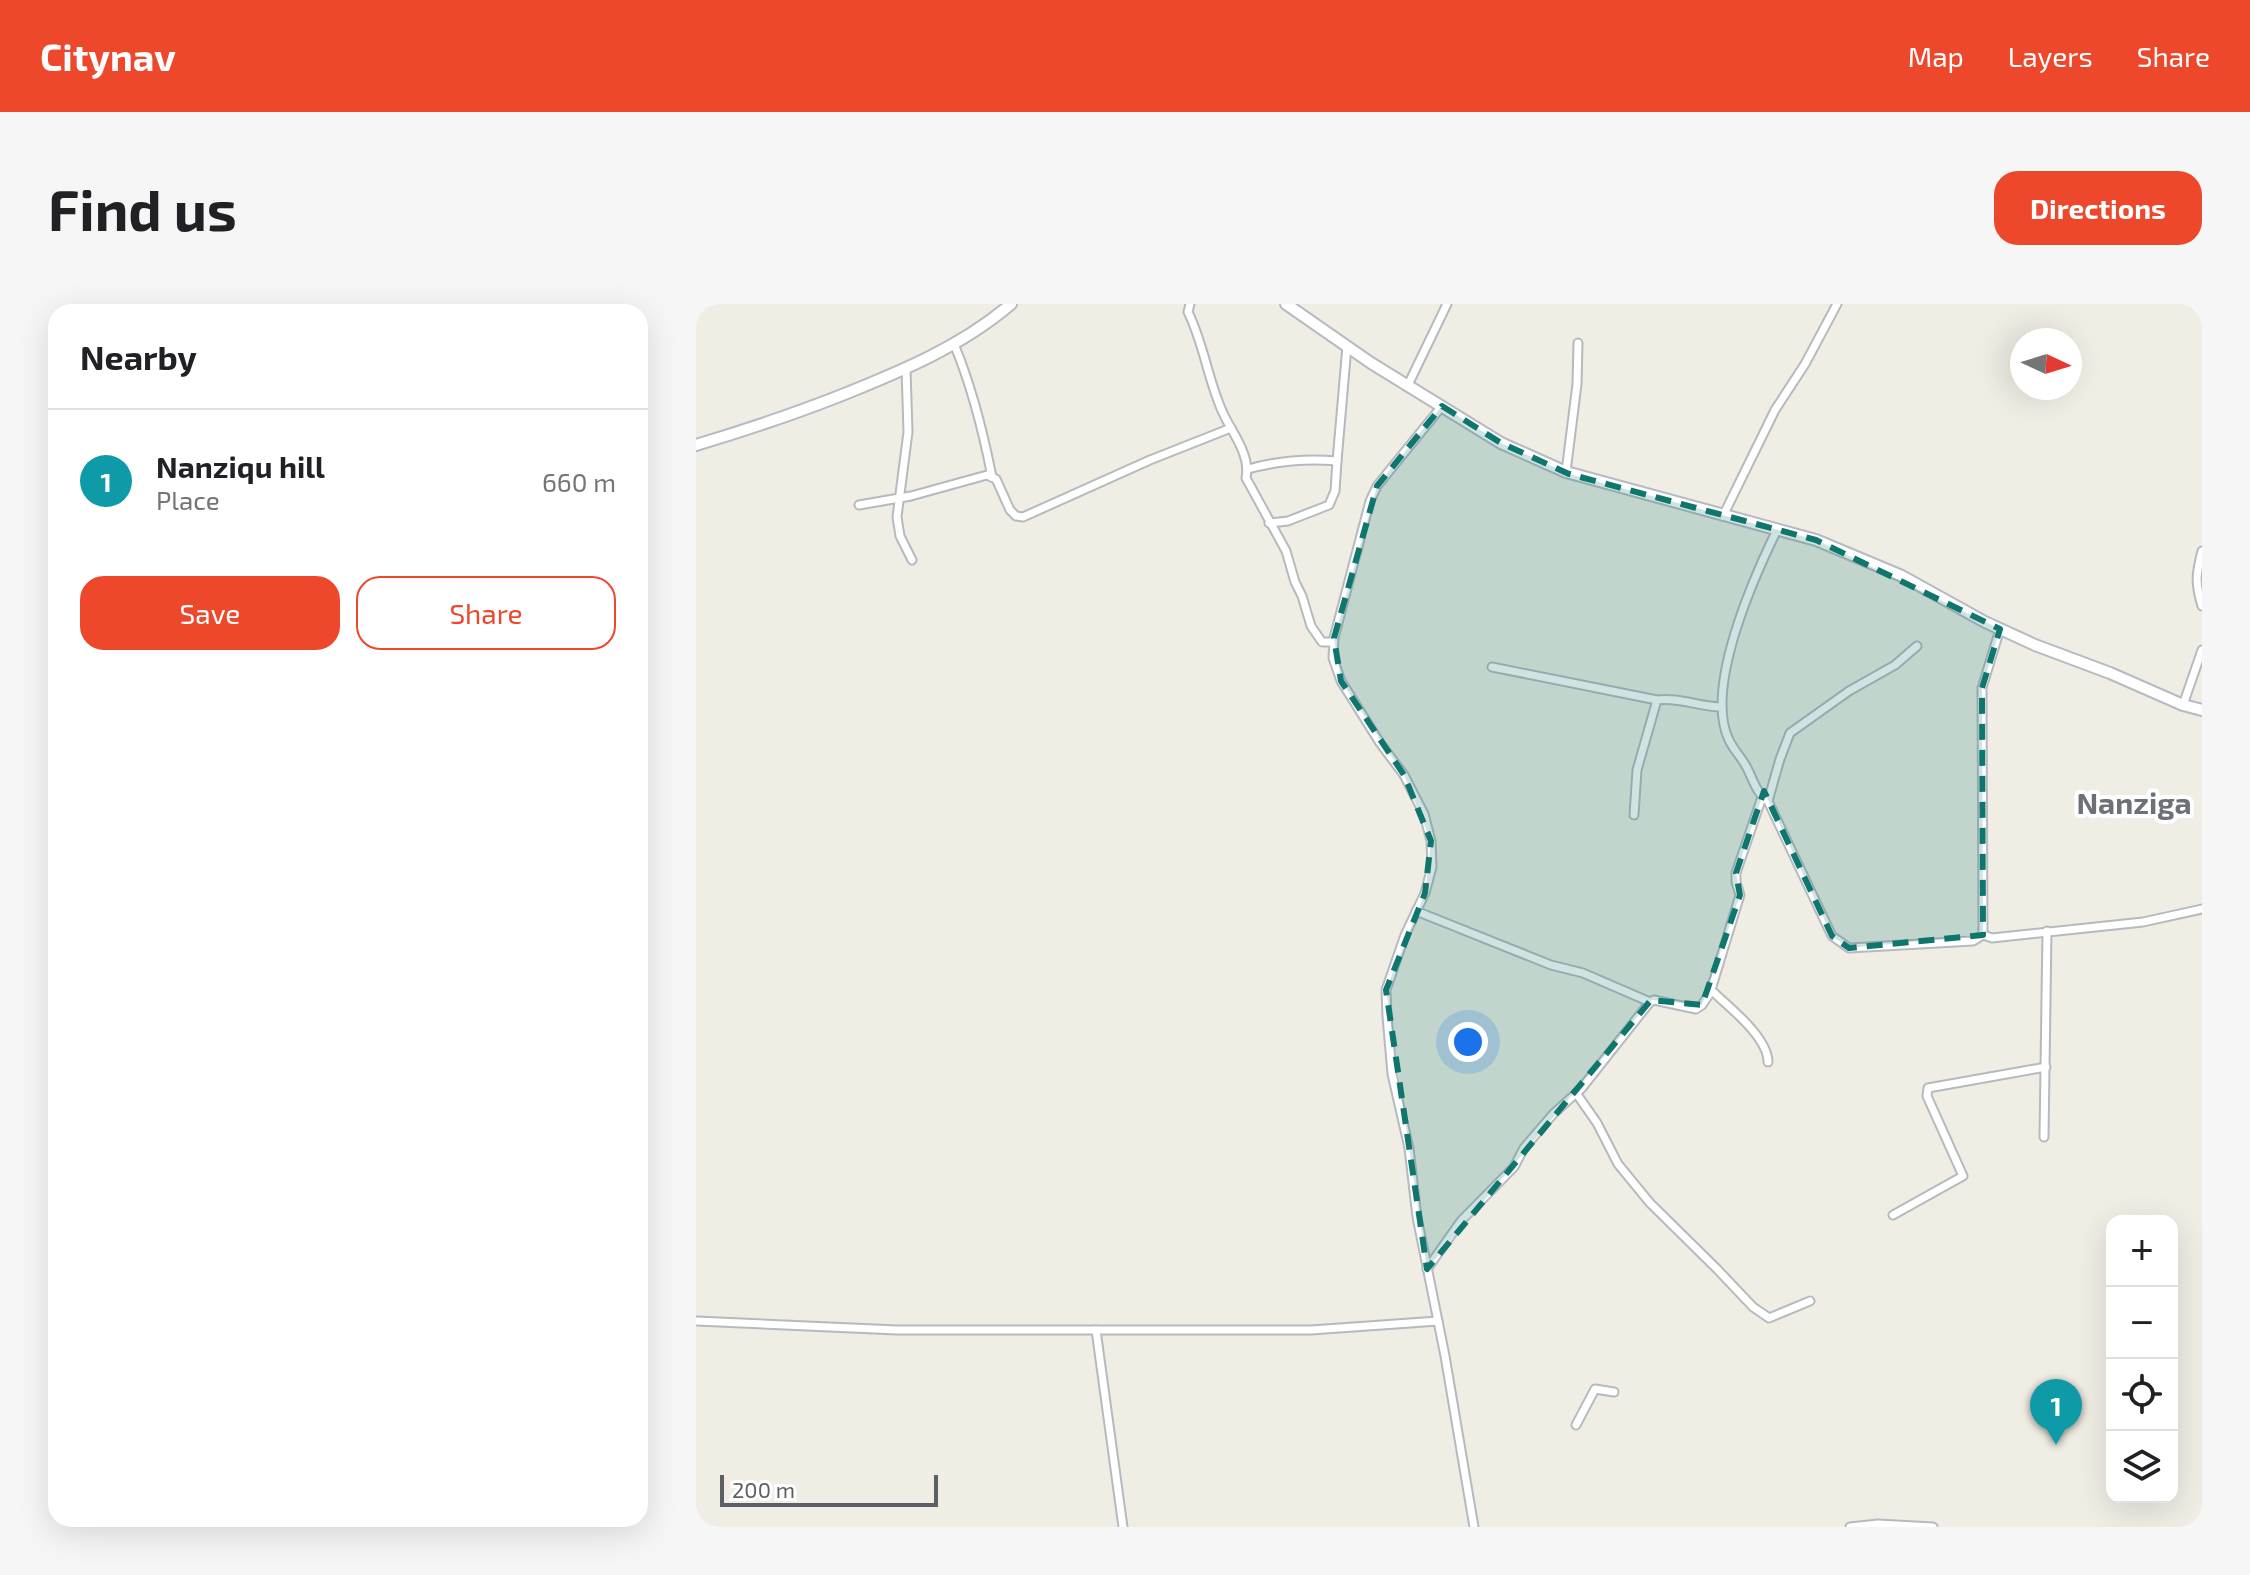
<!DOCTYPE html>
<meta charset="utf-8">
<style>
body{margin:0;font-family:"Exo 2",sans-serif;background:#f6f6f6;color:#202124}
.controls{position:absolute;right:24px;bottom:24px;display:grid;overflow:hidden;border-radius:16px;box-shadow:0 8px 32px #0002}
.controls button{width:72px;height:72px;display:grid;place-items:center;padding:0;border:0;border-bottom:2px solid #e0e0e0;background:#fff;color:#202124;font:40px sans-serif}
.compass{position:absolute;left:1314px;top:24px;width:72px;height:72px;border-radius:50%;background:#fff;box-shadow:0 8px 32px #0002;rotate:94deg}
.scale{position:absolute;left:24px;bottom:20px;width:218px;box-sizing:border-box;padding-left:8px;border:4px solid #5c5f65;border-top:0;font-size:22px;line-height:28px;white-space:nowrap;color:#5c5f65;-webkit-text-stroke:6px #fff;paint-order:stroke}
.you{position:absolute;left:772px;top:738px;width:28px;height:28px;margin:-20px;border:6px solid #fff;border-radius:50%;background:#1a73e8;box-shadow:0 0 0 12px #1a73e833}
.badge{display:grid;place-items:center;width:52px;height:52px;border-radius:50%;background:#ed472c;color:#fff;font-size:26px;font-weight:700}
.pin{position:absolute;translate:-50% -66px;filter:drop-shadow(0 2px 4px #0008)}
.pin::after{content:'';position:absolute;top:42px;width:28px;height:24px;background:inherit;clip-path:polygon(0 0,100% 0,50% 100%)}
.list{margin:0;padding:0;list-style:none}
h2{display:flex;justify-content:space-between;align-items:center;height:104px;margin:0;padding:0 32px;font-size:34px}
h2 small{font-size:26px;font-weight:400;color:#757577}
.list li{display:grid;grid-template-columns:52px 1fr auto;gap:24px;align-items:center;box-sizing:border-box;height:144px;padding:0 32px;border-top:2px solid #e0e0e0}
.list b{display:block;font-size:30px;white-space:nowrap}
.list p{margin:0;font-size:26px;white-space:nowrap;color:#757577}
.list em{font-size:26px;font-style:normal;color:#757577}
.actions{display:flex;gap:16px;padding:24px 32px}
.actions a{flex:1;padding:18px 0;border:2px solid #ed472c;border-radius:24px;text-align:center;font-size:28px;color:#ed472c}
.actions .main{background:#ed472c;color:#fff}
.icon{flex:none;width:44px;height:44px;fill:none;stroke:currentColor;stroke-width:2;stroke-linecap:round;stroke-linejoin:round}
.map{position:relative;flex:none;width:1506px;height:1223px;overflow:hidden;border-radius:24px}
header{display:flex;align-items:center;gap:48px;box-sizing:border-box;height:112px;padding:0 40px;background:#ed472c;color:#fff}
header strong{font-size:38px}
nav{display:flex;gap:44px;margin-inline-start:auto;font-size:28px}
.intro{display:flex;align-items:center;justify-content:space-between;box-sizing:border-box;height:192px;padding:0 48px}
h1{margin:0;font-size:56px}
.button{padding:20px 36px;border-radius:24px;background:#ed472c;color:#fff;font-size:28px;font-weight:700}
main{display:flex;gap:48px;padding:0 48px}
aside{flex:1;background:#fff;border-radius:24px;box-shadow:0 8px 32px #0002}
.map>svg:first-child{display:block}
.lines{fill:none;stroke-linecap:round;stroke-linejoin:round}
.street-casing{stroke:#b6b9be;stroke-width:11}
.secondary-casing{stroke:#b7bac0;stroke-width:14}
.street{stroke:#fff;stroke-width:7}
.secondary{stroke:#fff;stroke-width:10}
.marked{fill:#0f766e;fill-opacity:0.2;stroke:#0f766e;stroke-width:6;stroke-dasharray:16 10;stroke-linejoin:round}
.labels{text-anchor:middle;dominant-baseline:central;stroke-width:8;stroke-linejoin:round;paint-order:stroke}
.quarter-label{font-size:30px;font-weight:bold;fill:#6d7177;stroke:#fff}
</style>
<header>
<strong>Citynav</strong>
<nav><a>Map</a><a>Layers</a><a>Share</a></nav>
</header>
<div class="intro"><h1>Find us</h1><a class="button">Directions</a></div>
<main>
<aside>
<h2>Nearby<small></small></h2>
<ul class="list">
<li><span class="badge" style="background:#0f9aa8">1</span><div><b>Nanziqu hill</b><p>Place</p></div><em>660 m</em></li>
</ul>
<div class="actions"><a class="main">Save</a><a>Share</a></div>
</aside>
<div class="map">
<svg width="1506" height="1223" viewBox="0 0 1506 1223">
<rect width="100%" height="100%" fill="#efede4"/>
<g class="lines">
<!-- street casing -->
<g class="street-casing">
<g id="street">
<path d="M494,0l-2,8c16,32 20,69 35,101 9,20 28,42 23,65l40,73 9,31 7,14 9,30 11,16h11"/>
<path d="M258,40c18,43 29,87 38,133"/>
<polyline points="210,65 212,128 201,213 204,232 216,256"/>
<polyline points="712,81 751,0"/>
<polyline points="746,102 681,182 674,197 638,334 637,354 645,377 684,439 708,471 728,510 735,537 736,563 729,589 709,631 690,686 691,712 696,770 713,844 721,913 749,1052 778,1223"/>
<path d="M552,165c29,-8 58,-11 89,-8l10,-115"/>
<polyline points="870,168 881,80 882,39"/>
<polyline points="163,201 215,192 291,171 300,175 314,206 320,212 327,213 454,156 535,124"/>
<polyline points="1027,212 1079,106 1109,60 1141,0"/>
<polyline points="573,219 592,217 633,201 639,187 641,157"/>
<path d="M1081,226c-24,49 -73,159 -48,210 4,9 12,17 17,26 7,13 10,27 22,35l64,135 17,12 124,-7 10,-6 9,3 151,-16 59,-13"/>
<path d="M1506,247c-6,23 -7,32 0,55"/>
<polyline points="796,363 961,396"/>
<polyline points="1487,401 1506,346"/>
<polyline points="1072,497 1084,455 1094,429 1153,387 1199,361 1221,342"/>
<path d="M938,511l3,-45 20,-70c22,-3 43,7 65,7"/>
<polyline points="720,607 855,661 887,669 954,698 958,696 1000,705 1006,701 1014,689 1044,591 1040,578 1040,569 1066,493"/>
<polyline points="1287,631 1286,384 1304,325"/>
<path d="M1015,686c17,16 57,47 57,72"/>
<polyline points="880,789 901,819 922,860 954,899 1021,965 1057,1003 1073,1014 1114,997"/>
<polyline points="1348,833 1351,627"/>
<polyline points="1197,911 1267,872 1231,792 1232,784 1350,763"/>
<polyline points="731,965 765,917 818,863 828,844 858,809 885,785 954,698"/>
<polyline points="0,1017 201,1026 615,1026 742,1017"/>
<polyline points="400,1026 427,1223"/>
<polyline points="880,1121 899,1085 918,1088"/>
<polyline points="1154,1223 1182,1220 1237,1223"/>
</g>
</g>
<!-- secondary casing -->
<g class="secondary-casing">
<g id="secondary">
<polyline points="590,0 675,59 805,139 870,168 1120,236 1206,272 1289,318 1339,341 1414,369 1487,401 1506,406"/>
<path d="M0,141c50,-15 98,-31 146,-50 60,-24 120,-49 169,-91"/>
</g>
</g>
<!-- street -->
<use href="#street" class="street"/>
<!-- secondary -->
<use href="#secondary" class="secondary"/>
</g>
<!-- marked area -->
<path class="marked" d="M746,102l59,37 68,31 247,66 184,89 -18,59 1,247 -134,13 -17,-12 -68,-145 -28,82 4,22 -38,110 -51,-5 -224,269 -41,-279 39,-97 6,-52 -27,-66 -63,-94 -7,-43 43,-152z"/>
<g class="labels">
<!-- quarter labels -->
<g class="quarter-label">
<text x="1438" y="498">Nanziga</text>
</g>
</g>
</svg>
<div class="controls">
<button>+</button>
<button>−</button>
<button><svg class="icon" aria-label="locate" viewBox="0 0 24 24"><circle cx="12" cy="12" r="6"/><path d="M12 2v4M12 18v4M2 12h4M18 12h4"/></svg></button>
<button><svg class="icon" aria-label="layers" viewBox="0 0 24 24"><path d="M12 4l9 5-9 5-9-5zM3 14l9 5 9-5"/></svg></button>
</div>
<svg class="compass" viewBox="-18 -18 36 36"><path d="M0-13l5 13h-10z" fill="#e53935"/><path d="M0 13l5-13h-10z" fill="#757577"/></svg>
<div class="scale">200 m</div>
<div class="you"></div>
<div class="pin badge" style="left:1360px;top:1141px;background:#0f9aa8">1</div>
</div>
</main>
